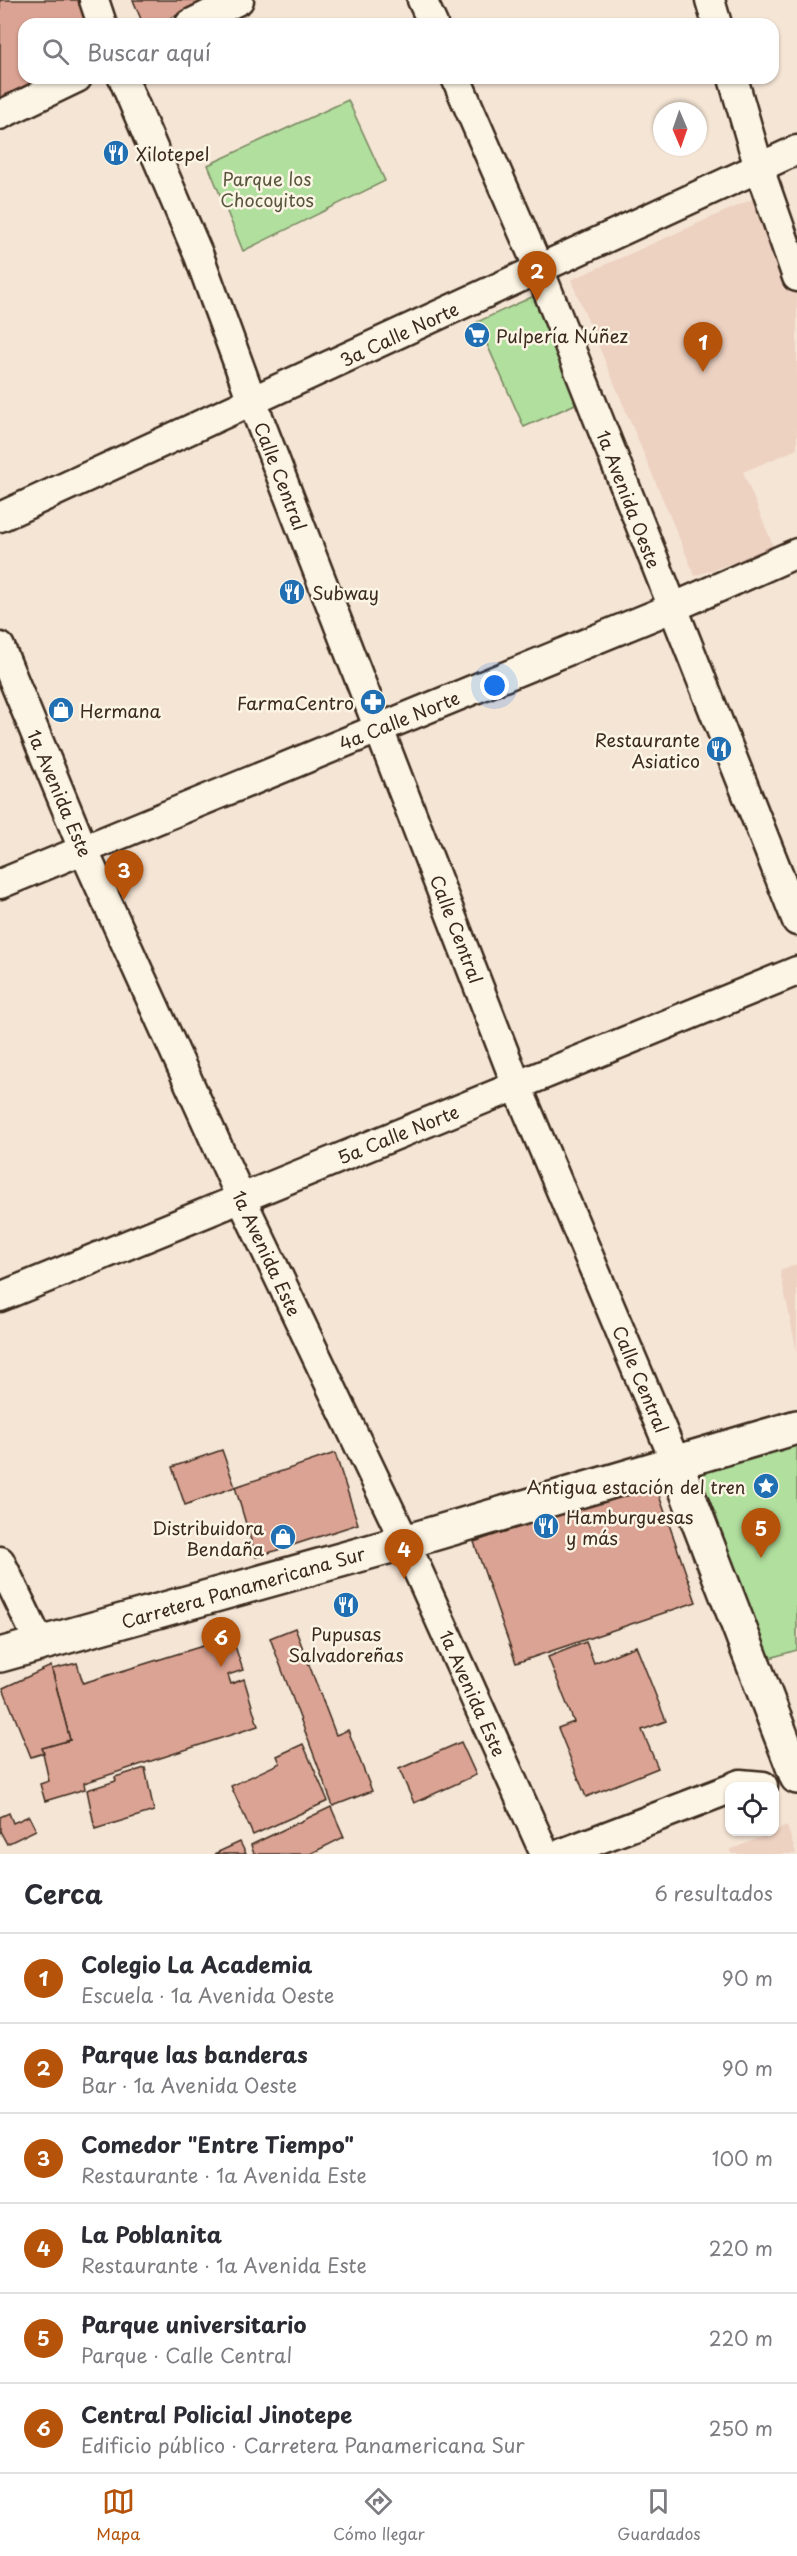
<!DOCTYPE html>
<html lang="es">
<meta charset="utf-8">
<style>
body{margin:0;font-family:"Playpen Sans",sans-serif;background:#f2f2f3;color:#2b2b33}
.controls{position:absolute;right:18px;bottom:18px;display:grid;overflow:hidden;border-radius:12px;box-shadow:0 2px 4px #0004}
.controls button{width:54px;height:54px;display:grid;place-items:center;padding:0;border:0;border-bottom:2px solid #e1e1e2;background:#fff;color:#2b2b33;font:30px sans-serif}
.compass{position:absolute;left:653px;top:102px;width:54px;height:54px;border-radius:50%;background:#fff;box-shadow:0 2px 4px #0004;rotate:178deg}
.you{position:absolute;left:495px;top:686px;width:21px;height:21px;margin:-15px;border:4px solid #fff;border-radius:50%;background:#1a73e8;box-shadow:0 0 0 9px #1a73e833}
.badge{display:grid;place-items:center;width:39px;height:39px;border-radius:50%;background:#b45309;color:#fff;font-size:20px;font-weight:700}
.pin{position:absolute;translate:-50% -50px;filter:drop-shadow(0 2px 3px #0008)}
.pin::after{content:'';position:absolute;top:32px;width:21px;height:18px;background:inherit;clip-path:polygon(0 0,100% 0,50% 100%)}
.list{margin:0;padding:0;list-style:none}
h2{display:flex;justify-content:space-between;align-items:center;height:78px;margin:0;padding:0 24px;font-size:26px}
h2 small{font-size:20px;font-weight:400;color:#7c7c81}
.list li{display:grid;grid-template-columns:39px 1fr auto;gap:18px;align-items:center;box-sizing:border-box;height:90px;padding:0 24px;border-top:2px solid #e1e1e2}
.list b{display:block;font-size:22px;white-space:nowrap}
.list p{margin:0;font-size:20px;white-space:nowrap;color:#7c7c81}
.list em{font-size:20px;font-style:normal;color:#7c7c81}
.icon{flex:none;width:33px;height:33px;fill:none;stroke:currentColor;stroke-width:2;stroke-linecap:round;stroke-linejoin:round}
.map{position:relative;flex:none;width:797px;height:1854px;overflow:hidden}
.search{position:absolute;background:#fff;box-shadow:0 2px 4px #0004;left:18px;right:18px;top:18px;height:66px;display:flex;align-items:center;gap:15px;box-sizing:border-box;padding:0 21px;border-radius:18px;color:#7c7c81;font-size:22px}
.sheet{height:618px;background:#fff}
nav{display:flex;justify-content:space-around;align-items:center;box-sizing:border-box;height:84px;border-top:2px solid #e1e1e2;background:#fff;font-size:16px;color:#7c7c81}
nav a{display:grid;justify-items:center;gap:3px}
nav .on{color:#b45309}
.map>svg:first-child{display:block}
.built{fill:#edd1c1}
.green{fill:#b1df9e;stroke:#76845e;stroke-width:1.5}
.building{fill:#dba393;stroke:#3b2a1e;stroke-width:1.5}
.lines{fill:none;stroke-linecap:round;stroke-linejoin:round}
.minor-casing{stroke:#3b2a1e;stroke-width:33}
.major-casing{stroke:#3b2a1e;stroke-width:38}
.highway-casing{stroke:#3b2a1e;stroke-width:38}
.minor{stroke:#fcf5e5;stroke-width:28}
.major{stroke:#fcf5e5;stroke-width:33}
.highway{stroke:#fcf5e5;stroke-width:33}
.labels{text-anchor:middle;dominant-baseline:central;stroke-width:5;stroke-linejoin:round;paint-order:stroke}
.poi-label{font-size:18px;fill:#3b2a1e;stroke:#fcf5e5;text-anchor:start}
.park-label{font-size:18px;fill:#58573e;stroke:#fcf5e5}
.street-label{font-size:18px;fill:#3b2a1e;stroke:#fcf5e5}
</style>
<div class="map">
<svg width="797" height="1854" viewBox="0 0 797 1854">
<rect width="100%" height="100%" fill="#f5e5d5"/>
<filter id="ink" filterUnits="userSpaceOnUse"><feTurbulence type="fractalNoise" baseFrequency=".0167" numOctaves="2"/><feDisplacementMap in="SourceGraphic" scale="12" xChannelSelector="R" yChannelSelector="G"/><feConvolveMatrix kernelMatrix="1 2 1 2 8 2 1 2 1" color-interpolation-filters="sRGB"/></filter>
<g filter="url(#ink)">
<!-- built -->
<g class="built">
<polygon points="764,194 797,295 797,449 743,472 774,548 695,576 571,280"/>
<polygon points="797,1264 797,1352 780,1271"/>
<polygon points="787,1826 796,1854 732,1854 730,1850"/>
</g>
<!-- green -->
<g class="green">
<polygon points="348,100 385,181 243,251 208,165"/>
<polygon points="534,296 582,401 524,427 477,322"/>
<polygon points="797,1439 797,1650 763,1660 692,1467"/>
</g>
<!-- building -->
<g class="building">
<polygon points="0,0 80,0 89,24 24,24 24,78 42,78 0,100"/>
<polygon points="133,0 215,0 155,24 143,24"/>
<polygon points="222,1450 235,1487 185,1505 172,1467"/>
<polygon points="335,1453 358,1524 256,1557 235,1487"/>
<polygon points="654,1481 696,1602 516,1663 474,1542"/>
<polygon points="295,1628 336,1735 348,1730 372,1791 333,1806 270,1638"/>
<polygon points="232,1637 243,1670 228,1675 231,1684 244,1679 258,1726 84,1783 85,1789 45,1801 40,1784 49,1781 42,1748 70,1740 52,1669 77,1663 83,1683"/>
<polygon points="586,1642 594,1663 636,1646 666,1721 642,1730 658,1768 586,1797 558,1728 574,1722 548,1657"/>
<polygon points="51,1666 70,1740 42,1748 44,1753 31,1757 3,1688"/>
<polygon points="461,1742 476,1775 414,1803 399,1769"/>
<polygon points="303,1744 328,1801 253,1835 231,1786 280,1763 277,1756"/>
<polygon points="145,1768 154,1811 95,1829 87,1790 116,1781 115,1777"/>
<polygon points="331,1807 344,1837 310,1854 254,1854 251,1845"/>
<polygon points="9,1813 13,1823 29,1816 36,1830 7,1844 0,1831 0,1817"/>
<polygon points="240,1842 246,1854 214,1854"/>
</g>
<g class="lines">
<!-- minor casing -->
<g class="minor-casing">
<g id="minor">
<polyline points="94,0 102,24"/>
<polyline points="422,0 433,24"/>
<polyline points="710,0 717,24"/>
<polyline points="190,24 239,0"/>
<polyline points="123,78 199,256 252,401 517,1086 675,1461"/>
<polyline points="456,78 539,269 797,921"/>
<polyline points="733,78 759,168 797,277"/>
<polyline points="0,115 77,78"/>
<polyline points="0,517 797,150"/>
<polyline points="0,647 83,849 241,1198 405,1542 545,1854"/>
<polyline points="0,884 672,608 797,553"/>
<polyline points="0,1297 797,971"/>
<polyline points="0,1561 40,1644"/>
<polyline points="735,1786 740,1784 763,1786"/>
<polyline points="560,1854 730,1789"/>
</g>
</g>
<!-- major casing -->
<g class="major-casing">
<polyline id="major" points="675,1461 797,1777"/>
</g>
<!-- highway casing -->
<g class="highway-casing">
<polyline id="highway" points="0,1655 405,1542 797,1427"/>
</g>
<!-- minor -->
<use href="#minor" class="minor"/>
<!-- major -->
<use href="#major" class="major"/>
<!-- highway -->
<use href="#highway" class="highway"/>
</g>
</g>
<!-- icons -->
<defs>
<g id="restaurant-disc" transform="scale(1.35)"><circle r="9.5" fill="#1f6fb2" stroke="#fcf5e5"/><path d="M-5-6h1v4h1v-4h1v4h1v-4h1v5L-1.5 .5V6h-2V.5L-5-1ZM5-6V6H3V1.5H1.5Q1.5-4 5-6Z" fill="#fff"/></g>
<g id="supermarket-disc" transform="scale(1.35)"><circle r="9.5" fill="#1f6fb2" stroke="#fcf5e5"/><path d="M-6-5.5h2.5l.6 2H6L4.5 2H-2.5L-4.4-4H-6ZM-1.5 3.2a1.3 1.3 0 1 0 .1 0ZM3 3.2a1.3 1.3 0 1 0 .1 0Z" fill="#fff"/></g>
<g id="pharmacy-disc" transform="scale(1.35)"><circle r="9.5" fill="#1f6fb2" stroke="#fcf5e5"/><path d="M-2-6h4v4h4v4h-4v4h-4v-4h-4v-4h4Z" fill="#fff"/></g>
<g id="shop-disc" transform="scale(1.35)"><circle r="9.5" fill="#1f6fb2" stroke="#fcf5e5"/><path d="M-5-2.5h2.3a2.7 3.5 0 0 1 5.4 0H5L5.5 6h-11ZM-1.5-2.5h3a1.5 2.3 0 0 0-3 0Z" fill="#fff"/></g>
<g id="sight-disc" transform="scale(1.35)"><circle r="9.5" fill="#1f6fb2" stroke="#fcf5e5"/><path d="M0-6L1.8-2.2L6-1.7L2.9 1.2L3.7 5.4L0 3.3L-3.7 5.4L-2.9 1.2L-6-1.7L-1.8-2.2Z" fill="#fff"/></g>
</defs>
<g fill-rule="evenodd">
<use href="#restaurant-disc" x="116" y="153"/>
<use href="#supermarket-disc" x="477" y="335"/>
<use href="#restaurant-disc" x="292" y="592"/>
<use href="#pharmacy-disc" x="373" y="702"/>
<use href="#shop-disc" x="61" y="710"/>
<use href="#restaurant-disc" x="719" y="749"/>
<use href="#sight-disc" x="766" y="1486"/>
<use href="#restaurant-disc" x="546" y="1526"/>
<use href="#shop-disc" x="283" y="1537"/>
<use href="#restaurant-disc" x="346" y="1605"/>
</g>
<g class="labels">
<!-- poi labels -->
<g class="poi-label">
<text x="136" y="153">Xilotepel</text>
<text x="496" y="335">Pulpería Núñez</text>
<text x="312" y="592">Subway</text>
<text x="354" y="702" text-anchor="end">FarmaCentro</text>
<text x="80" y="710">Hermana</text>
<text x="700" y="739" text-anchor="end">Restaurante<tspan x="700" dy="21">Asiatico</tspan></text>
<text x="746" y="1486" text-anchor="end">Antigua estación del tren</text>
<text x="566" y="1516">Hamburguesas<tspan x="566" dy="21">y más</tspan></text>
<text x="264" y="1527" text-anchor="end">Distribuidora<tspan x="264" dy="21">Bendaña</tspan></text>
<text x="346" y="1633" text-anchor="middle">Pupusas<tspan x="346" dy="21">Salvadoreñas</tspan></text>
</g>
<!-- park labels -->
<g class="park-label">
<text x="267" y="178">Parque los<tspan x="267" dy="21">Chocoyitos</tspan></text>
</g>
<!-- street labels -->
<g class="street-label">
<text transform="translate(399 334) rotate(-25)">3a Calle Norte</text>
<text transform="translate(281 476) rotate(69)">Calle Central</text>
<text transform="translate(629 499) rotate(69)">1a Avenida Oeste</text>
<text transform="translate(399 720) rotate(-22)">4a Calle Norte</text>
<text transform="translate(60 793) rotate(67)">1a Avenida Este</text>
<text transform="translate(457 929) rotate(69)">Calle Central</text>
<text transform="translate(398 1134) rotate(-22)">5a Calle Norte</text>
<text transform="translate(267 1253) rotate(65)">1a Avenida Este</text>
<text transform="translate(641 1379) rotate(67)">Calle Central</text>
<text transform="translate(243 1587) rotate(-16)">Carretera Panamericana Sur</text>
<text transform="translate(473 1693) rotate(66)">1a Avenida Este</text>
</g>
</g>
</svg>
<div class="controls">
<button><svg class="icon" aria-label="locate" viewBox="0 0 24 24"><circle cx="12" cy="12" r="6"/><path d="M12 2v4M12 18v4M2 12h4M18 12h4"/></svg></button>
</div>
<svg class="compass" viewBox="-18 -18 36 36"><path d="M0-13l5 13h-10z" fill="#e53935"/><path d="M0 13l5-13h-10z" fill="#7c7c81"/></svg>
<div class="you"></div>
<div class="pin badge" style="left:703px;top:372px">1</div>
<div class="pin badge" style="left:537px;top:301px">2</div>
<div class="pin badge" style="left:124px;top:900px">3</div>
<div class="pin badge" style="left:404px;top:1579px">4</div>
<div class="pin badge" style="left:761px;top:1558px">5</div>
<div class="pin badge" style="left:221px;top:1667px">6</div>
<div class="search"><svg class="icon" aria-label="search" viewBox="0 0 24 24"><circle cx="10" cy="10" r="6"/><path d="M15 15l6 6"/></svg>Buscar aquí</div>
</div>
<section class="sheet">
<h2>Cerca<small>6 resultados</small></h2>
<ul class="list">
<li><span class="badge">1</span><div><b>Colegio La Academia</b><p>Escuela · 1a Avenida Oeste</p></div><em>90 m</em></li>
<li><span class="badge">2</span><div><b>Parque las banderas</b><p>Bar · 1a Avenida Oeste</p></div><em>90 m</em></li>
<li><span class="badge">3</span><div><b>Comedor &quot;Entre Tiempo&quot;</b><p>Restaurante · 1a Avenida Este</p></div><em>100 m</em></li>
<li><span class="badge">4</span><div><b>La Poblanita</b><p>Restaurante · 1a Avenida Este</p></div><em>220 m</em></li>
<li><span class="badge">5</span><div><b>Parque universitario</b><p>Parque · Calle Central</p></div><em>220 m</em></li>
<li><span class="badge">6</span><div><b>Central Policial Jinotepe</b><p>Edificio público · Carretera Panamericana Sur</p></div><em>250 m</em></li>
</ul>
</section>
<nav>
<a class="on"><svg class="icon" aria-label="map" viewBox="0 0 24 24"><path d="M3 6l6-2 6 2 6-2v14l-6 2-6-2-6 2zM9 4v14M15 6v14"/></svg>Mapa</a>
<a><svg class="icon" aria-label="directions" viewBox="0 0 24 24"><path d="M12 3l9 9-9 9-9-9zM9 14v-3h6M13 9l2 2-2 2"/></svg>Cómo llegar</a>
<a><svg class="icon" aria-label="saved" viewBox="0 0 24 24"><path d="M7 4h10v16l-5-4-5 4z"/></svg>Guardados</a>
</nav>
